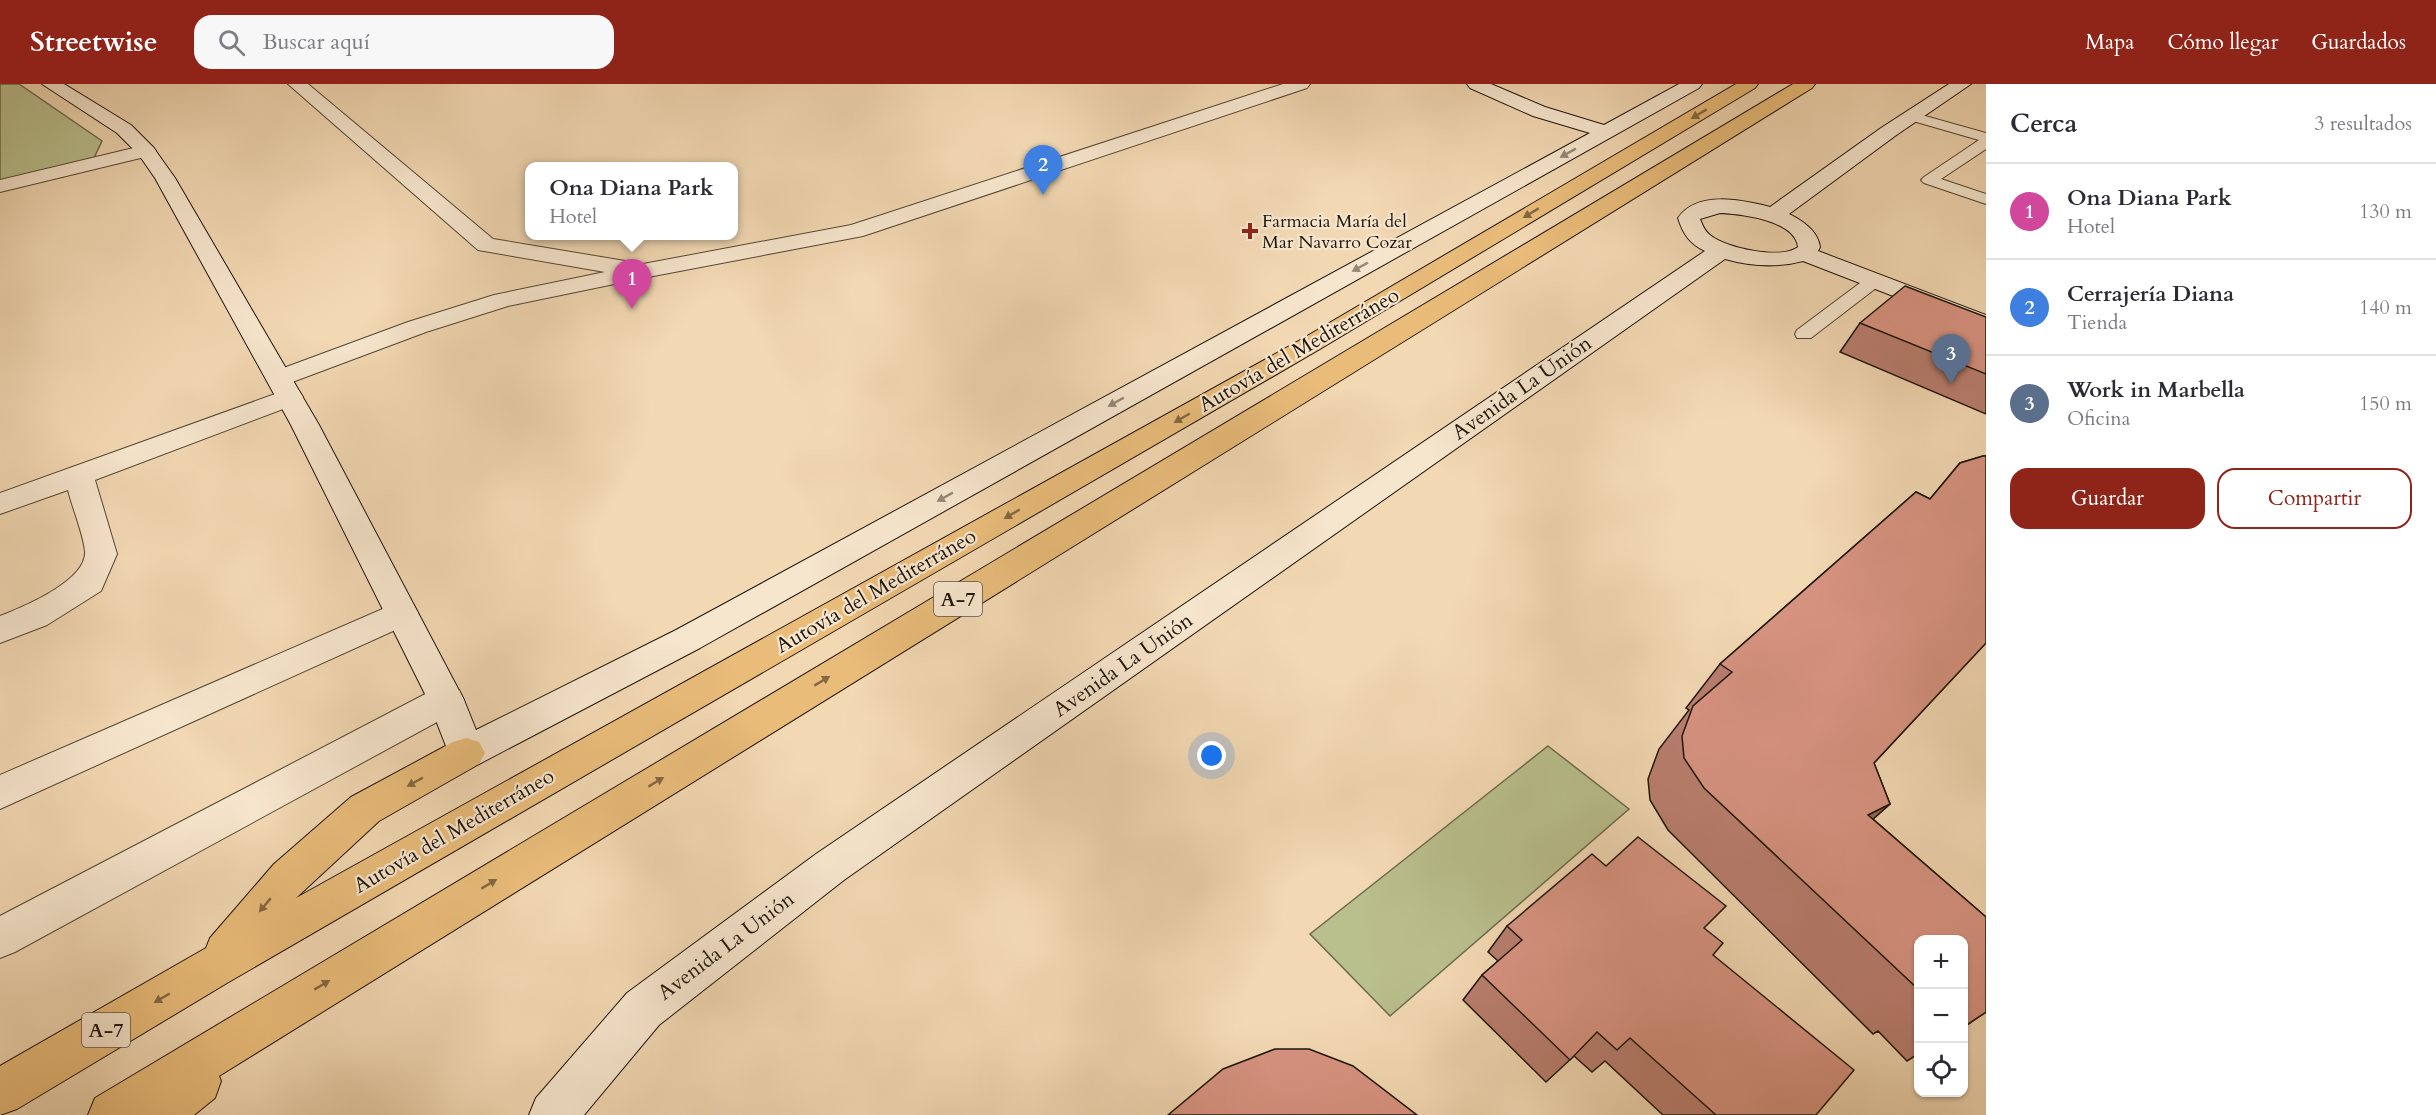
<!DOCTYPE html>
<html lang="es">
<meta charset="utf-8">
<style>
body{margin:0;font-family:Cardo,serif;background:#f7f7f7;color:#2b2b33}
.controls{position:absolute;right:18px;bottom:18px;display:grid;overflow:hidden;border-radius:12px;box-shadow:0 2px 4px #0004}
.controls button{width:54px;height:54px;display:grid;place-items:center;padding:0;border:0;border-bottom:2px solid #e1e1e2;background:#fff;color:#2b2b33;font:30px sans-serif}
.you{position:absolute;left:1212px;top:672px;width:21px;height:21px;margin:-15px;border:4px solid #fff;border-radius:50%;background:#1a73e8;box-shadow:0 0 0 9px #1a73e833}
.badge{display:grid;place-items:center;width:39px;height:39px;border-radius:50%;background:#8f2418;color:#fff;font-size:20px;font-weight:700}
.pin{position:absolute;translate:-50% -50px;filter:drop-shadow(0 2px 3px #0008)}
.pin::after{content:'';position:absolute;top:32px;width:21px;height:18px;background:inherit;clip-path:polygon(0 0,100% 0,50% 100%)}
.popup{position:absolute;left:525px;top:78px;width:213px;height:78px;box-sizing:border-box;display:grid;place-content:center;border-radius:12px;background:#fff;filter:drop-shadow(0 2px 4px #0005);font-size:20px;white-space:nowrap;color:#7c7c81}
.popup b{font-size:22px;color:#2b2b33}
.popup::after{content:'';position:absolute;left:50%;top:100%;margin-left:-12px;border:12px solid transparent;border-top-color:#fff}
.list{margin:0;padding:0;list-style:none}
h2{display:flex;justify-content:space-between;align-items:center;height:78px;margin:0;padding:0 24px;font-size:26px}
h2 small{font-size:20px;font-weight:400;color:#7c7c81}
.list li{display:grid;grid-template-columns:39px 1fr auto;gap:18px;align-items:center;box-sizing:border-box;height:96px;padding:0 24px;border-top:2px solid #e1e1e2}
.list b{display:block;font-size:22px;white-space:nowrap}
.list p{margin:0;font-size:20px;white-space:nowrap;color:#7c7c81}
.list em{font-size:20px;font-style:normal;color:#7c7c81}
.actions{display:flex;gap:12px;padding:18px 24px}
.actions a{flex:1;padding:14px 0;border:2px solid #8f2418;border-radius:18px;text-align:center;font-size:21px;color:#8f2418}
.actions .main{background:#8f2418;color:#fff}
.icon{flex:none;width:33px;height:33px;fill:none;stroke:currentColor;stroke-width:2;stroke-linecap:round;stroke-linejoin:round}
.map{position:relative;flex:none;width:1986px;height:1031px;overflow:hidden}
header{display:flex;align-items:center;gap:36px;box-sizing:border-box;height:84px;padding:0 30px;background:#8f2418;color:#fff}
header strong{font-size:28px}
nav{display:flex;gap:33px;margin-inline-start:auto;font-size:21px}
.search{width:420px;height:54px;background:#f7f7f7;display:flex;align-items:center;gap:15px;box-sizing:border-box;padding:0 21px;border-radius:18px;color:#7c7c81;font-size:22px}
main{display:flex}
aside{flex:1;background:#fff}
.map>svg:first-child{display:block}
.green{fill:#b9bf8d;stroke:#6c6a4c;stroke-width:1.5}
.lines{fill:none;stroke-linecap:round;stroke-linejoin:round}
.lane-casing{stroke:#534635;stroke-width:2}
.street-casing{stroke:#534635;stroke-width:2}
.secondary-casing{stroke:#1e150b;stroke-width:2}
.highway-casing{stroke:#1e150b;stroke-width:2}
.lane{fill:#f7e6ce;fill-rule:evenodd}
.street{fill:#f7e6ce;fill-rule:evenodd}
.secondary{fill:#f7e6ce;fill-rule:evenodd}
.highway{fill:#e9bc7a;fill-rule:evenodd}
.wall{fill:#b97e6f;stroke:#1e150b;stroke-width:1.5}
.shaded-wall{fill:#96675a;stroke:#1e150b;stroke-width:1.5}
.building{fill:#d79381;stroke:#1e150b;stroke-width:1.5}
.oneway{fill:#846842}
.oneway2{fill:#958876}
.poi-dot{fill:#8f2418;stroke:#f7e6ce;stroke-width:2}
.labels{text-anchor:middle;dominant-baseline:central;stroke-width:4.5;stroke-linejoin:round;paint-order:stroke}
.far-poi-label{font-size:18px;fill:#1e150b;stroke:#f7e6ce;text-anchor:start}
.shield{fill:#f7e6ce;stroke:#5f5446;stroke-width:1.5}
.shield-label{font-size:20px;font-weight:bold;fill:#1e150b}
.street-label{font-size:21px;fill:#1e150b;stroke:#f7e6ce}
</style>
<header>
<strong>Streetwise</strong>
<div class="search"><svg class="icon" aria-label="search" viewBox="0 0 24 24"><circle cx="10" cy="10" r="6"/><path d="M15 15l6 6"/></svg>Buscar aquí</div>
<nav><a>Mapa</a><a>Cómo llegar</a><a>Guardados</a></nav>
</header>
<main>
<div class="map">
<svg width="1986" height="1031" viewBox="0 0 1986 1031">
<rect width="100%" height="100%" fill="#f2d8b3"/>
<filter id="stains"><feTurbulence type="fractalNoise" baseFrequency=".00333" numOctaves="4"/><feColorMatrix values="0 0 0 0 .2 0 0 0 0 .09 0 0 0 0 .02 0 0 0 .5 -.17"/></filter>
<radialGradient id="worn" r=".72"><stop offset=".6" stop-color="#630" stop-opacity="0"/><stop offset="1" stop-color="#630" stop-opacity=".3"/></radialGradient>
<!-- green -->
<g class="green">
<polygon points="0,0 19,0 102,57 93,76 0,98"/>
<polygon points="1548,662 1629,725 1390,932 1310,850"/>
</g>
<g class="lines">
<!-- lane casing -->
<g class="lane-casing">
<g id="lane">
<polygon points="1911,28 1986,49 1986,65 1941,95 1986,110 1986,120 1924,99 1921,96 1924,93 1979,56 1906,35 1904,32 1906,29"/>
<polygon points="1874,192 1880,193 1883,197 1880,201 1811,254 1797,254 1795,250 1797,246 1868,193"/>
</g>
</g>
<!-- street casing -->
<g class="street-casing">
<g id="street">
<polygon points="288,0 308,0 493,155 643,180 851,141 1283,0 1310,0 1307,4 863,152 643,194 635,193 632,196 624,198 508,222 426,248 279,303 270,301 266,295 270,289 408,238 494,211 605,188 478,166"/>
<polygon points="146,61 153,63 156,67 153,71 0,108 0,96"/>
<path d="M289,305l10,2 4,6 -4,6 -204,77 22,74 -16,37 -54,34 -47,18v-27c23,-9 86,-35 85,-64 -1,-16 -13,-45 -17,-62l-68,24v-21z"/>
<polygon points="401,517 413,520 418,529 413,538 0,725 0,691"/>
<polygon points="446,602 459,606 464,616 459,626 15,868 0,874 0,832 433,606"/>
</g>
</g>
<!-- secondary casing -->
<g class="secondary-casing">
<g id="secondary">
<polygon points="42,0 64,0 131,41 153,63 175,94 319,341 464,616 476,646 676,546 1590,49 1533,32 1470,4 1467,0 1491,0 1545,23 1604,41 1679,0 1702,0 1699,4 700,564 479,680 466,684 453,680 428,616 291,341 155,94 139,71 117,49"/>
<path d="M1949,0h22l-76,52 -106,78c14,7 29,17 31,33l-2,4 168,64v17l-183,-71c-26,7 -53,5 -78,-2l-881,621 -185,145 -75,90h-55l7,-17 91,-105 189,-139 889,-603c-15,-7 -22,-17 -27,-33 19,-28 64,-18 92,-11l111,-79zM1720,129c21,1 75,7 78,34 -17,13 -73,1 -88,-12 -6,-5 -7,-9 -10,-16z"/>
</g>
</g>
<!-- highway casing -->
<g class="highway-casing">
<g id="highway">
<polygon points="1736,0 1758,0 1755,4 1320,265 227,899 17,1025 0,1031 0,982 206,864 210,854 274,780 351,713 453,658 466,654 479,658 485,669 479,680 379,737 296,814 1302,255"/>
<polygon points="1793,0 1815,0 1812,4 219,992 221,997 215,1014 194,1031 88,1031 95,1014"/>
</g>
</g>
<!-- lane -->
<use href="#lane" class="lane"/>
<!-- street -->
<use href="#street" class="street"/>
<!-- secondary -->
<use href="#secondary" class="secondary"/>
<!-- highway -->
<use href="#highway" class="highway"/>
</g>
<!-- wall -->
<g class="wall">
<polygon points="1986,233 1986,330 1840,268 1860,239"/>
<polygon points="1983,372 1986,372 1986,559 1874,679 1890,720 1873,735 1986,833 1986,928 1964,943 1964,855 1918,855 1918,970 1907,977 1878,947 1873,950 1668,746 1650,716 1648,695 1659,665 1689,626 1686,624 1720,580 1916,408 1930,415 1960,379"/>
<polygon points="1606,782 1704,844 1713,871 1816,1031 1663,1031 1605,977 1592,988 1574,972 1546,998 1463,916 1482,891 1498,877 1488,868 1507,842"/>
</g>
<!-- shaded-wall -->
<polygon class="shaded-wall" points="1890,720 1844,761 1868,731"/>
<!-- building -->
<g class="building">
<polygon points="1905,202 1986,233 1986,290 1860,239"/>
<polygon points="1983,372 1986,372 1986,559 1874,679 1890,720 1868,731 1986,833 1986,928 1965,942 1964,941 1964,855 1918,855 1918,905 1704,704 1684,674 1682,652 1693,622 1732,588 1720,580 1916,408 1930,415 1960,379"/>
<polygon points="1638,753 1726,822 1704,844 1723,859 1713,871 1854,986 1816,1031 1716,1031 1630,954 1617,966 1597,948 1570,976 1482,891 1522,856 1507,842 1592,770 1606,782"/>
<polygon points="1275,965 1309,965 1353,982 1417,1031 1168,1031 1223,985"/>
</g>
<!-- one-way arrows -->
<defs><path id="oneway-solid" d="M-6-.8H1V-3.2L6.5 0L1 3.2V.8H-6Z" transform="scale(1.5)"/></defs>
<g class="oneway">
<use href="#oneway-solid" transform="translate(1699 30) rotate(149)"/>
<use href="#oneway-solid" transform="translate(1531 129) rotate(149)"/>
<use href="#oneway-solid" transform="translate(1182 334) rotate(150)"/>
<use href="#oneway-solid" transform="translate(1012 430) rotate(150)"/>
<use href="#oneway-solid" transform="translate(822 597) rotate(-31)"/>
<use href="#oneway-solid" transform="translate(415 698) rotate(151)"/>
<use href="#oneway-solid" transform="translate(656 698) rotate(-31)"/>
<use href="#oneway-solid" transform="translate(489 800) rotate(-31)"/>
<use href="#oneway-solid" transform="translate(265 821) rotate(130)"/>
<use href="#oneway-solid" transform="translate(322 901) rotate(-31)"/>
<use href="#oneway-solid" transform="translate(162 914) rotate(150)"/>
</g>
<g class="oneway2">
<use href="#oneway-solid" transform="translate(1568 69) rotate(151)"/>
<use href="#oneway-solid" transform="translate(1360 183) rotate(151)"/>
<use href="#oneway-solid" transform="translate(1116 318) rotate(151)"/>
<use href="#oneway-solid" transform="translate(945 413) rotate(151)"/>
</g>
<!-- markers -->
<path class="poi-dot" d="M1247 138h6v6h6v6h-6v6h-6v-6h-6v-6h6z"/>
<g class="labels">
<!-- far-poi labels -->
<g class="far-poi-label">
<text x="1262" y="137">Farmacia María del<tspan x="1262" dy="21">Mar Navarro Cozar</tspan></text>
</g>
<!-- shield labels -->
<g class="shield">
<rect x="934" y="498" width="48" height="34" rx="4.5"/>
<rect x="82" y="929" width="48" height="34" rx="4.5"/>
</g>
<g class="shield-label">
<text x="958" y="515">A-7</text>
<text x="106" y="946">A-7</text>
</g>
<!-- street labels -->
<g class="street-label">
<text transform="translate(1299 266) rotate(-30)">Autovía del Mediterráneo</text>
<text transform="translate(1522 304) rotate(-35)">Avenida La Unión</text>
<text transform="translate(876 507) rotate(-30)">Autovía del Mediterráneo</text>
<text transform="translate(1123 581) rotate(-35)">Avenida La Unión</text>
<text transform="translate(454 747) rotate(-30)">Autovía del Mediterráneo</text>
<text transform="translate(726 862) rotate(-37)">Avenida La Unión</text>
</g>
</g>
<rect width="100%" height="100%" filter="url(#stains)"/>
<rect width="100%" height="100%" fill="url(#worn)"/>
</svg>
<div class="controls">
<button>+</button>
<button>−</button>
<button><svg class="icon" aria-label="locate" viewBox="0 0 24 24"><circle cx="12" cy="12" r="6"/><path d="M12 2v4M12 18v4M2 12h4M18 12h4"/></svg></button>
</div>
<div class="you"></div>
<div class="pin badge" style="left:632px;top:225px;background:#d1479c">1</div>
<div class="popup"><b>Ona Diana Park</b>Hotel</div>
<div class="pin badge" style="left:1043px;top:111px;background:#3f7fe0">2</div>
<div class="pin badge" style="left:1951px;top:300px;background:#5c6f8a">3</div>
</div>
<aside>
<h2>Cerca<small>3 resultados</small></h2>
<ul class="list">
<li><span class="badge" style="background:#d1479c">1</span><div><b>Ona Diana Park</b><p>Hotel</p></div><em>130 m</em></li>
<li><span class="badge" style="background:#3f7fe0">2</span><div><b>Cerrajería Diana</b><p>Tienda</p></div><em>140 m</em></li>
<li><span class="badge" style="background:#5c6f8a">3</span><div><b>Work in Marbella</b><p>Oficina</p></div><em>150 m</em></li>
</ul>
<div class="actions"><a class="main">Guardar</a><a>Compartir</a></div>
</aside>
</main>
